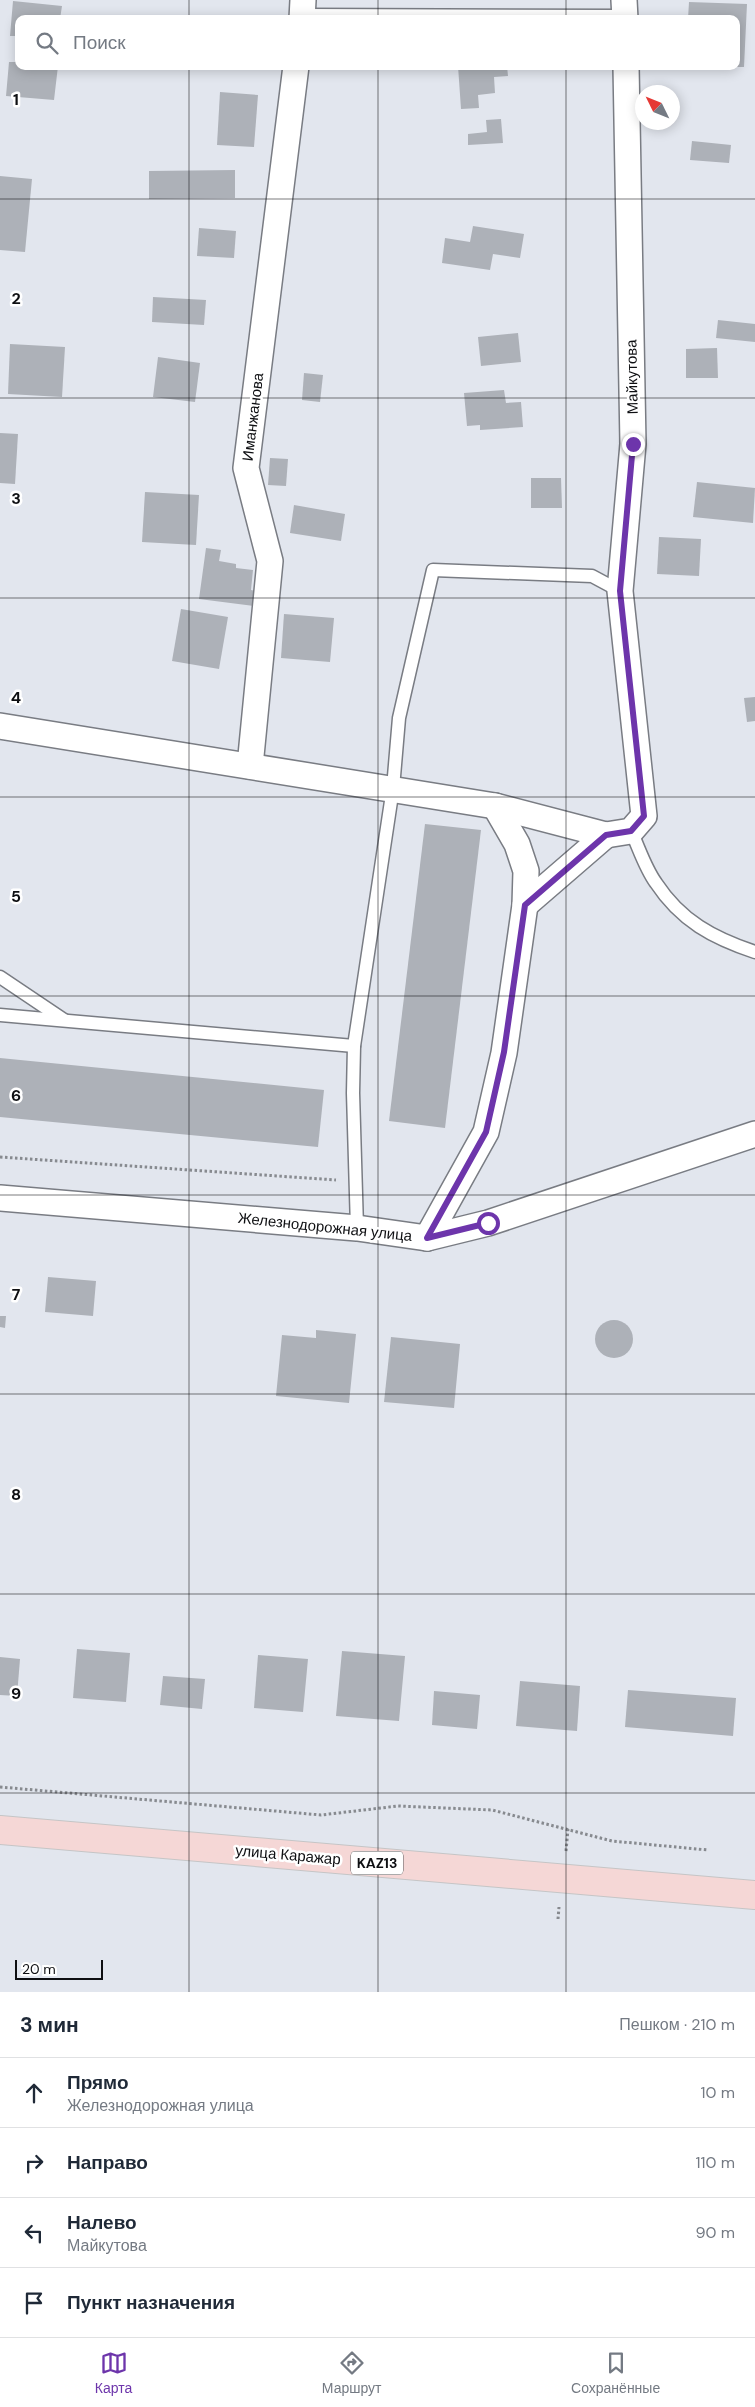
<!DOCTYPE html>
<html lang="ru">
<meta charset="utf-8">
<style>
body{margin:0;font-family:"DM Sans",sans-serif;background:#f2f2f3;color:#1f2937}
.compass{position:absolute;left:635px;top:85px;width:45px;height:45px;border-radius:50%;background:#fff;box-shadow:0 2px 12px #0003;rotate:313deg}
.scale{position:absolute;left:15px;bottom:12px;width:88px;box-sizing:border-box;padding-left:5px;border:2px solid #0e0f12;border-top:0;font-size:14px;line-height:18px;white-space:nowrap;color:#0e0f12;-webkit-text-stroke:4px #fff;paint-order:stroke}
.stop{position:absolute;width:15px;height:15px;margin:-11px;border:4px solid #6d35ab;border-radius:50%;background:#fff}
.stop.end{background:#6d35ab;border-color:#fff;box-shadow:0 1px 5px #0008}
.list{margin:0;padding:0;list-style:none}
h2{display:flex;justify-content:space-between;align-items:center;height:65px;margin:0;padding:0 20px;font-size:21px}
h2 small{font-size:16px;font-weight:400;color:#747a83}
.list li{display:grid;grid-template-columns:32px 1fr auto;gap:15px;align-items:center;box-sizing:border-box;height:70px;padding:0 20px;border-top:1px solid #e0e1e3}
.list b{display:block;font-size:19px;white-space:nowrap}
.list p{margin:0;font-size:16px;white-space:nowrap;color:#747a83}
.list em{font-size:16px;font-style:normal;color:#747a83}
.icon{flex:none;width:28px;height:28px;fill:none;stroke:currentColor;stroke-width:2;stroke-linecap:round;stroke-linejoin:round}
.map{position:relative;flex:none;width:755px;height:1992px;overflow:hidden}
.search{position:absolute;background:#fff;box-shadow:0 2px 12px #0003;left:15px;right:15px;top:15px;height:55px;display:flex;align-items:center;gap:12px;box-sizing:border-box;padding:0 18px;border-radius:10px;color:#747a83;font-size:19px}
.sheet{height:345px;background:#fff}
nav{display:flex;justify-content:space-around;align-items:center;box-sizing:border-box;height:70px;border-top:1px solid #e0e1e3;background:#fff;font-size:14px;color:#747a83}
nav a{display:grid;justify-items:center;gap:2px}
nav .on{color:#6d35ab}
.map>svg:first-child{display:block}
.building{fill:#adb1b8}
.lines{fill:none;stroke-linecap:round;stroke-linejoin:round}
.service-casing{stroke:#797c83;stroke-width:15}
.minor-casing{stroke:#797c83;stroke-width:28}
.primary-casing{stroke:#c5c5c6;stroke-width:30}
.path{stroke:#878a8f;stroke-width:3;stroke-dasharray:2.5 2.5;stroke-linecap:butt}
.service{stroke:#fff;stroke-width:12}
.minor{stroke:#fff;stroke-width:25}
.primary{stroke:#f5d7d6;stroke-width:28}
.route{stroke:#6d35ab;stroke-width:6}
.grid{fill:none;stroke:#0e0f12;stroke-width:1;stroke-opacity:0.55}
.labels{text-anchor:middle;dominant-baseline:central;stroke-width:5;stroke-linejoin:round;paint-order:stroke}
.shield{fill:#fff;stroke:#565759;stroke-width:1}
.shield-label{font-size:14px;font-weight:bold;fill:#0e0f12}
.street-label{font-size:15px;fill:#0e0f12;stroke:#fff}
.grid-label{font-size:16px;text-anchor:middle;font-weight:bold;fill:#0e0f12;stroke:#fff;stroke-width:5;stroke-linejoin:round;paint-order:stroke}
</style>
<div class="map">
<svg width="755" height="1992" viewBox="0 0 755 1992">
<rect width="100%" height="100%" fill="#e2e6ee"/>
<!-- building -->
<g class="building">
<polygon points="13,1 62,6 60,19 19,19 19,36 10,36"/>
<polygon points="689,2 747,4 744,67 736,67 736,19 688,19"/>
<polygon points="9,62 19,62 19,66 58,66 54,100 6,96"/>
<polygon points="458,66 507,66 508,76 494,77 495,93 478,95 479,108 461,109"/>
<polygon points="220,92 258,95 254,147 217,145"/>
<polygon points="501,119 503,143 468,145 468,134 487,132 486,120"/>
<polygon points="692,141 731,145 729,163 690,160"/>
<polygon points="235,170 235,198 149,199 149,171"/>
<polygon points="0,176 32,179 25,252 0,250"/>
<polygon points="473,226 524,234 520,258 493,254 490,270 442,263 445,238 470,242"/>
<polygon points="199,228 236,231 234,258 197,256"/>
<polygon points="153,297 206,300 204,325 152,322"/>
<polygon points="718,320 755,324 755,342 716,338"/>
<polygon points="518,333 521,362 481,366 478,337"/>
<polygon points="10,344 65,347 62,397 8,394"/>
<polygon points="717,348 718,378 686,378 686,349"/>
<polygon points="158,357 200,363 195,402 153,397"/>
<polygon points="304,373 323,375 320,402 302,400"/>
<polygon points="504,390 506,403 521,402 523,427 480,430 480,425 467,426 464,393"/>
<polygon points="0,433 18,434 15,484 0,483"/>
<polygon points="270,458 288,459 286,486 268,485"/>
<polygon points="531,478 561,478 562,508 531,508"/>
<polygon points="697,482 755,488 753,523 693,517"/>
<polygon points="145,492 199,495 196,545 142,542"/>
<polygon points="294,505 345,514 341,541 290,533"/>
<polygon points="659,537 701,539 699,576 657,574"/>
<polygon points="206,548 221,550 219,561 236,564 236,568 253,570 251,590 256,591 254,606 199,599"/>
<polygon points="181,609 228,617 219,669 172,661"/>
<polygon points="284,614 334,618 330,662 281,658"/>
<polygon points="755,697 755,721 747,722 744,698"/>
<polygon points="425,824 481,830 445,1128 389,1121"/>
<polygon points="0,1058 324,1090 318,1147 0,1117"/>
<polygon points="48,1277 96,1281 93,1316 45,1312"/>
<polygon points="0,1316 6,1316 5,1328 0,1327"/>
<circle cx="614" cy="1339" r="19"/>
<polygon points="316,1330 356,1334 349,1403 276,1396 282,1335 316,1338"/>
<polygon points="391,1337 460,1344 454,1408 384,1402"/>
<polygon points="77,1649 130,1653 126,1702 73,1698"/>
<polygon points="342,1651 405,1656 399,1721 336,1716"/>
<polygon points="258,1655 308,1659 303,1712 254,1708"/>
<polygon points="0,1657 20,1659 17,1696 0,1695"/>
<polygon points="163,1676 205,1679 202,1709 160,1705"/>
<polygon points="520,1681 580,1686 577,1731 516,1726"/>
<polygon points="628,1690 736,1698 733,1736 625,1727"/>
<polygon points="434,1691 480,1695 477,1729 432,1725"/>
</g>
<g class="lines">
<!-- service casing -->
<g class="service-casing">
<g id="service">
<polyline points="303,15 625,16"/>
<path d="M631,831c8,17 14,37 25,52 25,38 57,55 99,69"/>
<polyline points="0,977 64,1020"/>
<polyline points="0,1015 354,1046"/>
<polyline points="357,1228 353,1093 354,1046 393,788 399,718 433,570 592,576 620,591"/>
</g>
</g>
<!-- minor casing -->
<g class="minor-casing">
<g id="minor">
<polyline points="624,0 625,19"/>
<polyline points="302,19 303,0"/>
<polyline points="0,726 495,806 606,835 631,831 644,816 620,591 633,444 626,66"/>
<polyline points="250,766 270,561 246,468 296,66"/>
<polyline points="525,905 606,835"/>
<polyline points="0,1198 357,1228 427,1238 488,1223 755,1134"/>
<polyline points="427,1238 486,1132 504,1053 525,905 526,871 517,844 495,806"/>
</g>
</g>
<!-- primary casing -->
<g class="primary-casing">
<polyline id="primary" points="0,1830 755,1895"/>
</g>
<!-- path -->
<g class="path">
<polyline points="0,1157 336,1180"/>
<polyline points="0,1787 321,1815 398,1806 492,1810 612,1841 708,1850"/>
<polyline points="566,1851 568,1829"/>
<polyline points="558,1919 559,1907"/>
</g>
<!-- service -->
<use href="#service" class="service"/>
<!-- minor -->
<use href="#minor" class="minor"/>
<!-- primary -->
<use href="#primary" class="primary"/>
</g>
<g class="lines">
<!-- route -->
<polyline class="route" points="488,1223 427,1238 486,1132 504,1052 525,905 606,835 631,831 644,816 620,591 633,444"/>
</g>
<!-- grid -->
<path class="grid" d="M189,0v19M378,0v19M566,0v19M189,66v1926M378,66v1926M566,66v1926M0,199h755M0,398h755M0,598h755M0,797h755M0,996h755M0,1195h755M0,1394h755M0,1594h755M0,1793h755"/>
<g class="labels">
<!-- shield labels -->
<rect class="shield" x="351" y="1851.5" width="52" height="23" rx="4"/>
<g class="shield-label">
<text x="377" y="1863">KAZ13</text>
</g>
<!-- street labels -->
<g class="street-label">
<text transform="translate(632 377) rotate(-91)">Майкутова</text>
<text transform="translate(253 417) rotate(-83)">Иманжанова</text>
<text transform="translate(325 1227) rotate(6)">Железнодорожная улица</text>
<text transform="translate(288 1855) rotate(5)">улица Каражар</text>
</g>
</g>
<g class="grid-label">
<text x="16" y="105">1</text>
<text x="16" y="304">2</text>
<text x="16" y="504">3</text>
<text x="16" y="703">4</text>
<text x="16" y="902">5</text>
<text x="16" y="1101">6</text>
<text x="16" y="1300">7</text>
<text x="16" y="1500">8</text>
<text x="16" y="1699">9</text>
</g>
</svg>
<svg class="compass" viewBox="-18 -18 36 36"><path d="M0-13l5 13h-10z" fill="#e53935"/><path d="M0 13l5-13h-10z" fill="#747a83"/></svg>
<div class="scale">20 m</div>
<div class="stop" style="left:488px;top:1223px"></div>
<div class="stop end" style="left:633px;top:444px"></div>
<div class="search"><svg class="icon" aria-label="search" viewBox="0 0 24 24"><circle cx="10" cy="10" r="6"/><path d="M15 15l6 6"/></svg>Поиск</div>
</div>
<section class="sheet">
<h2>3 мин<small>Пешком · 210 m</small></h2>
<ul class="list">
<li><svg class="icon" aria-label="ahead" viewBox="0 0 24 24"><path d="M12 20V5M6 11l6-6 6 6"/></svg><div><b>Прямо</b><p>Железнодорожная улица</p></div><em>10 m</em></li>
<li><svg class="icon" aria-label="right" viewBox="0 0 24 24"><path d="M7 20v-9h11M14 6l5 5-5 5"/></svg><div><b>Направо</b></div><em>110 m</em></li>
<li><svg class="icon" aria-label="left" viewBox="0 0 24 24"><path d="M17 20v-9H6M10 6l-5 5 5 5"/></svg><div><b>Налево</b><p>Майкутова</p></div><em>90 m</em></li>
<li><svg class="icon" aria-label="arrive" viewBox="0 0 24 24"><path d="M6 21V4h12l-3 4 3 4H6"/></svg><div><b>Пункт назначения</b></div></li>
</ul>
</section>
<nav>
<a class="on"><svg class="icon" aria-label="map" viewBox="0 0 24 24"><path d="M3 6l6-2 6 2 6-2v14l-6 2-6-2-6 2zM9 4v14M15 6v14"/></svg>Карта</a>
<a><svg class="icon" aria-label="directions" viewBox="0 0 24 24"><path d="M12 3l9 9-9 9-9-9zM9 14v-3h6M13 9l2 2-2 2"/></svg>Маршрут</a>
<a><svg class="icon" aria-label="saved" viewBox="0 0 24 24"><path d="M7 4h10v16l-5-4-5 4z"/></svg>Сохранённые</a>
</nav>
